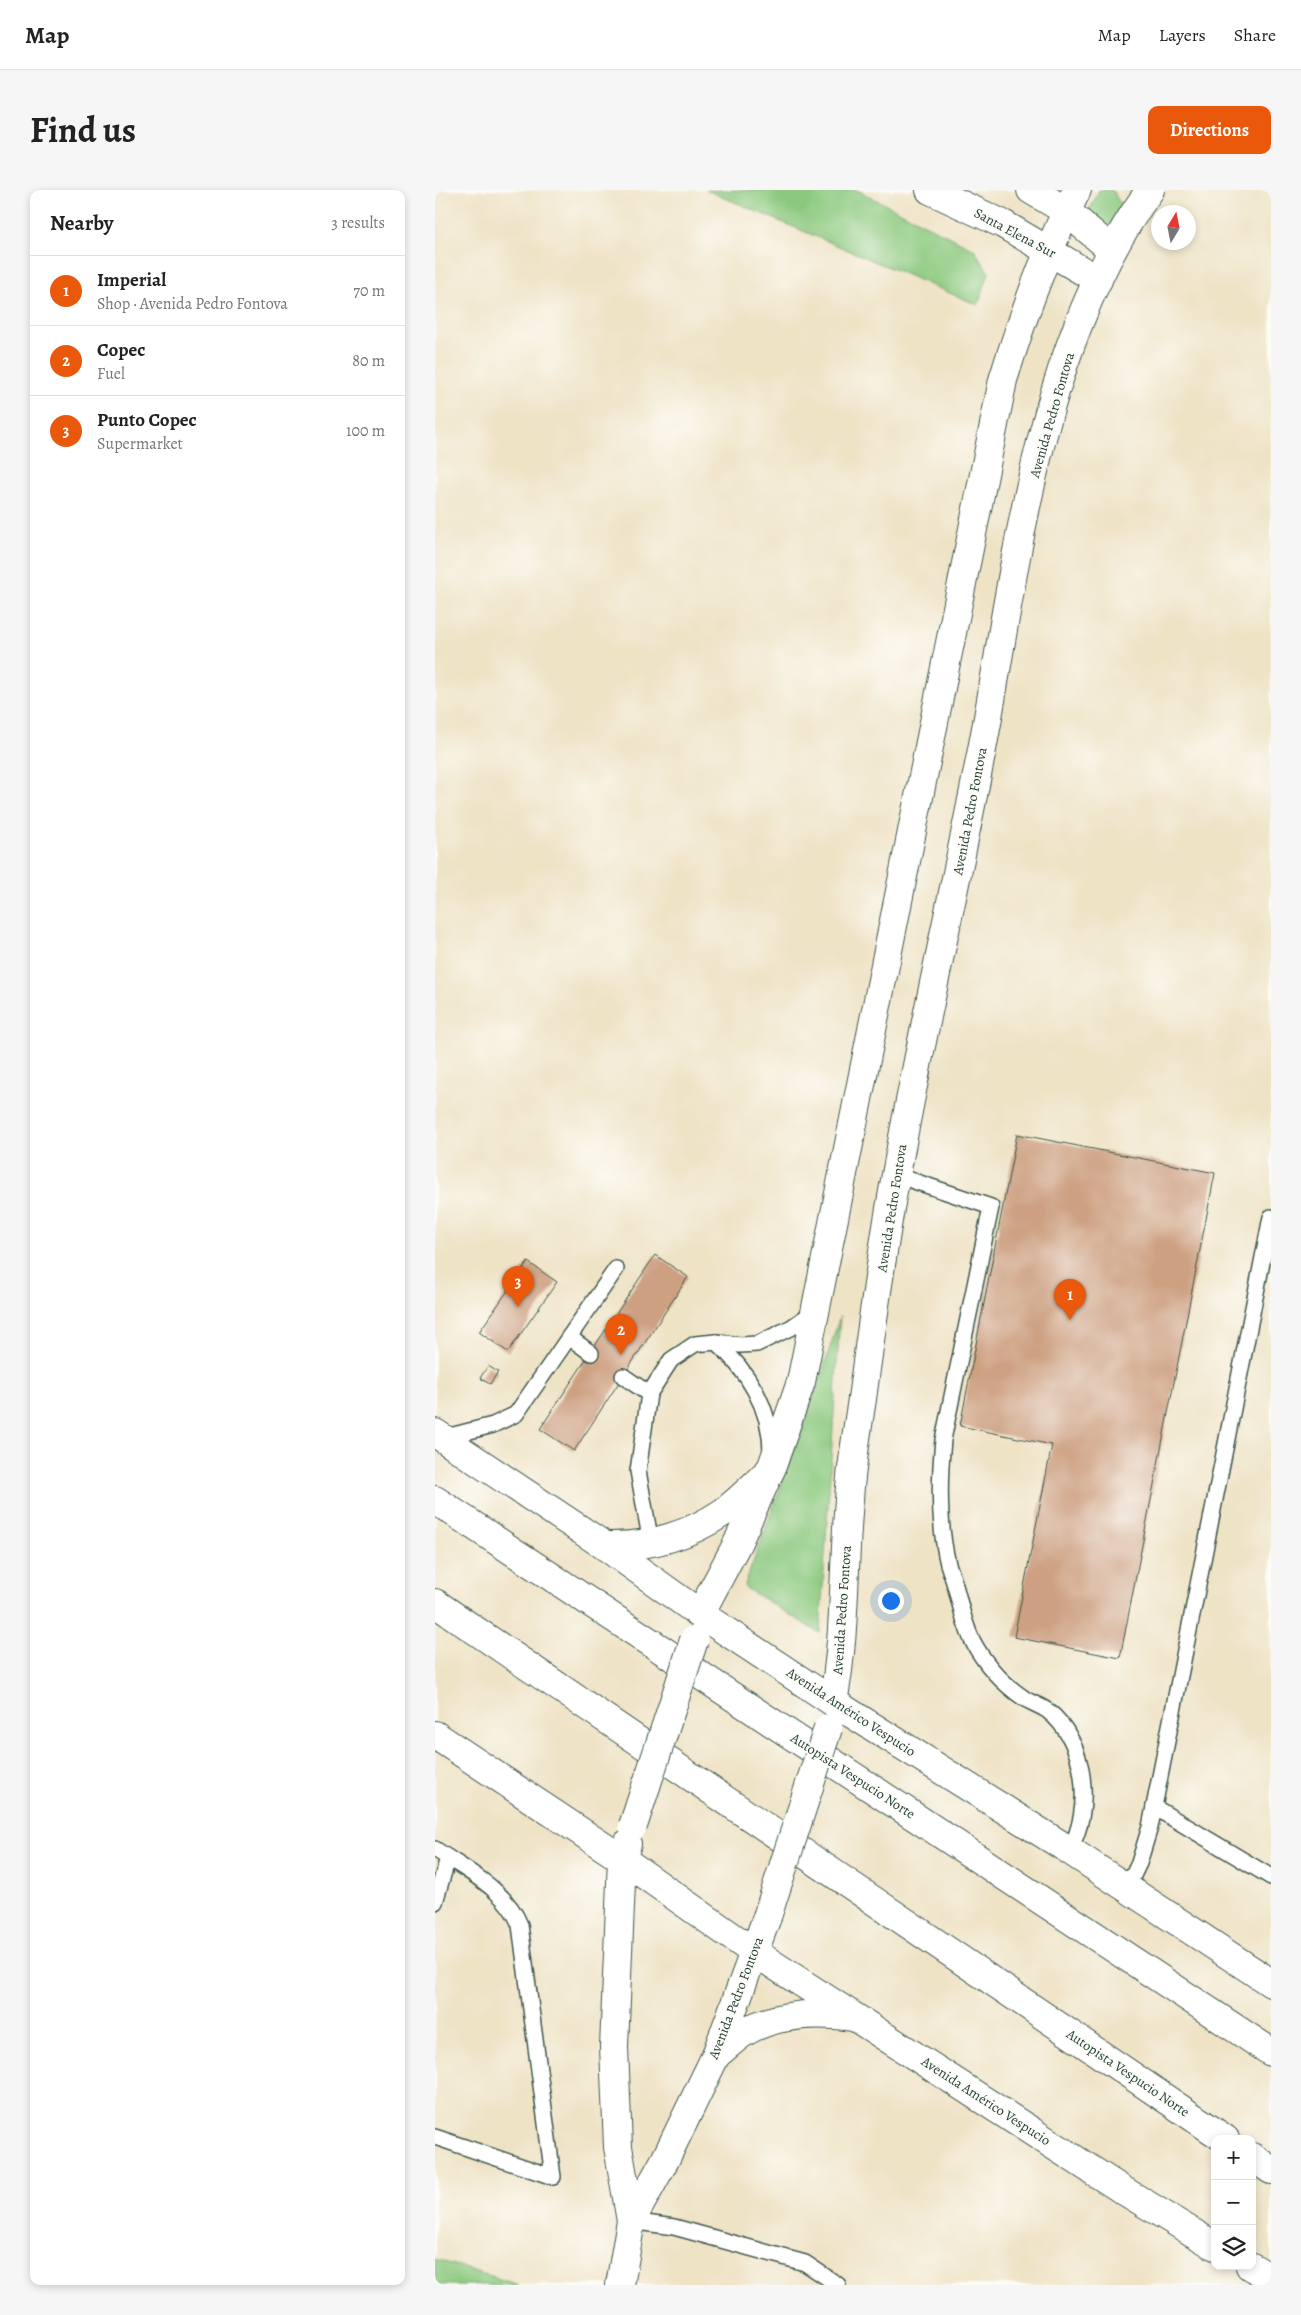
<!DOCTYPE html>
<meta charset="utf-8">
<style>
body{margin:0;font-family:Alegreya,serif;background:#f6f6f6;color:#222}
.controls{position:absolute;right:15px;bottom:15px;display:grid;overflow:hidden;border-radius:10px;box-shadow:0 2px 8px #0003}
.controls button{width:45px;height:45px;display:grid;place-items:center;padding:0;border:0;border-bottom:1px solid #e0e0e0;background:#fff;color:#222;font:25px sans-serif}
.compass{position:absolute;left:716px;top:15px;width:45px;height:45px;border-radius:50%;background:#fff;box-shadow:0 2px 8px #0003;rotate:10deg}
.you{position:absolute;left:455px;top:1410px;width:18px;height:18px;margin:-12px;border:4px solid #fff;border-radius:50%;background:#1a73e8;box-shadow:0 0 0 8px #1a73e833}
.badge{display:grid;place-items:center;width:32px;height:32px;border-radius:50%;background:#ea580c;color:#fff;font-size:16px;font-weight:700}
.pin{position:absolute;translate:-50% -41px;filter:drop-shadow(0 1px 2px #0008)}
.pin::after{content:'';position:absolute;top:26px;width:18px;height:15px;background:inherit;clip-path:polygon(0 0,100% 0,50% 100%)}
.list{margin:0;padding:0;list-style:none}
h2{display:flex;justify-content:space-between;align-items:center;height:65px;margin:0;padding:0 20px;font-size:21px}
h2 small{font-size:16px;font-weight:400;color:#767676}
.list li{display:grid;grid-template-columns:32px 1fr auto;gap:15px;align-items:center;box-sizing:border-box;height:70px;padding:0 20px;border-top:1px solid #e0e0e0}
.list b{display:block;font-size:19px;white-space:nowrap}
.list p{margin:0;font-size:16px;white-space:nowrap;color:#767676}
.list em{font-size:16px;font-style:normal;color:#767676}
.icon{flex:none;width:28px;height:28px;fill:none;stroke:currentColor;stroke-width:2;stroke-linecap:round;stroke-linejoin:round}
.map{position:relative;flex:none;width:836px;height:2095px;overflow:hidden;border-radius:10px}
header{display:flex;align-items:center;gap:30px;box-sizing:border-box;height:70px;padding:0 25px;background:#fff;border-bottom:1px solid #e0e0e0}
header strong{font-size:24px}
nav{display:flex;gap:28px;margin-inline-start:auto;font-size:18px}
.intro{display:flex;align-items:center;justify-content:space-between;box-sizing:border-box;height:120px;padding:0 30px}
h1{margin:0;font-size:35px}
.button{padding:12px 22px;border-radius:10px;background:#ea580c;color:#fff;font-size:18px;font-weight:700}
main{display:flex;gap:30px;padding:0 30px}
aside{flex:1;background:#fff;border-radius:10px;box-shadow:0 2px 8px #0003}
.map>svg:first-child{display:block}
.green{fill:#8cc97f;stroke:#56835a}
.building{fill:#cda082}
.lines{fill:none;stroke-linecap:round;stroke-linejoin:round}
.service-casing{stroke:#3e564a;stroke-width:18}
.tertiary-casing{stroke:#3e564a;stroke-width:30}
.secondary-casing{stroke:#3e564a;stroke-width:30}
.motorway-casing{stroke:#3e564a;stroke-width:30}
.service{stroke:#fff;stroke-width:15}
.tertiary{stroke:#fff;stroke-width:28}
.secondary{stroke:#fff;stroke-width:28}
.motorway{stroke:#fff;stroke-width:28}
.secondary-bridge-casing{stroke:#3e564a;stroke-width:30;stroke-linecap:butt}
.secondary-bridge{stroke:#fff;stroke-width:28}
.labels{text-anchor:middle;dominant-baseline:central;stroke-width:4;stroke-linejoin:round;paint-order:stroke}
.street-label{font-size:14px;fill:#1f3d34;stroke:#fdfcf7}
</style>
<header>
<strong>Map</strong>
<nav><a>Map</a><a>Layers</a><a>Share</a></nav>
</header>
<div class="intro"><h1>Find us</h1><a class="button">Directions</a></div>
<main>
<aside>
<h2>Nearby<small>3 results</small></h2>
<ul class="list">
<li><span class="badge">1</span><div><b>Imperial</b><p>Shop · Avenida Pedro Fontova</p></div><em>70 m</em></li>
<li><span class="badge">2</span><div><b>Copec</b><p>Fuel</p></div><em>80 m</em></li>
<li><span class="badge">3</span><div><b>Punto Copec</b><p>Supermarket</p></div><em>100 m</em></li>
</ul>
</aside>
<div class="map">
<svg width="836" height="2095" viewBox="0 0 836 2095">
<rect width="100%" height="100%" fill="#fdfcf7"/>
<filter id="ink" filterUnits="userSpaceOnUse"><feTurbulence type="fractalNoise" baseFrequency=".02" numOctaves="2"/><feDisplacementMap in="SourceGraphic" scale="10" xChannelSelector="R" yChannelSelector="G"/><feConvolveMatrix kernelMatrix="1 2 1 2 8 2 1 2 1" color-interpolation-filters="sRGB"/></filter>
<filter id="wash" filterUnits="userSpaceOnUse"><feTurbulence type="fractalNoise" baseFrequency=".0096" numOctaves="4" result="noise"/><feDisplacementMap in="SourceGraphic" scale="20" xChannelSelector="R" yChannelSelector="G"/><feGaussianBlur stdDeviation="1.12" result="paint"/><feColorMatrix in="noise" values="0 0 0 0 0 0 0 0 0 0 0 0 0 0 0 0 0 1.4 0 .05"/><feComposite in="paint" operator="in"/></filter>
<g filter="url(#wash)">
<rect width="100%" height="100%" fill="#efe3c6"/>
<!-- green -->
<g class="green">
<polygon points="271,0 422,0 539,59 554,83 543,115"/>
<polygon points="664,0 677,0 688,18 670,42 653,23"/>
<polygon points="405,1126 385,1443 309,1397 384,1192"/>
<polygon points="0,2069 84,2095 0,2095"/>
</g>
<g id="blocks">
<!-- building -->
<g class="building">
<polygon points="582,944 780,983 685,1468 579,1447 617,1255 525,1236"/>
<polygon points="220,1065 253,1087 139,1261 105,1239"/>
<polygon points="93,1072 122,1092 73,1162 44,1142"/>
<polygon points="53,1176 63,1182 55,1194 45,1188"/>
</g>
</g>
</g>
<g filter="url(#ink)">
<use href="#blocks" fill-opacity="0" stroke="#3e564a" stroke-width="1"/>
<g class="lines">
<!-- service casing -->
<g class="service-casing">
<g id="service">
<path d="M461,985l95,32 -48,233c-4,41 -5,83 5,124 3,9 6,17 8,25 5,18 8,34 16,51 12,23 31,44 53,59 7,4 16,7 23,12 39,30 45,100 21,139"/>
<polyline points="134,1147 156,1163"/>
<path d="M281,1152c31,28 55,66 55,109"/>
<polyline points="188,1186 214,1204"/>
<polyline points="7,1248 58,1235 81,1224 181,1079"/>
<polyline points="216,1353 203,1281 214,1204 236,1170 260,1154 281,1152 305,1155 322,1154 357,1137 380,1121"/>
<polyline points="719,1617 836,1687"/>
<path d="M0,1659c30,21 71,40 85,76l33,252 -118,-40"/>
<polyline points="692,1698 704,1673 715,1637 836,1027"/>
<polyline points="0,1712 13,1668"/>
<polyline points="196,2031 239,2037 370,2073 403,2095"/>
</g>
</g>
<!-- tertiary casing -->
<g class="tertiary-casing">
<g id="tertiary">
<polyline points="495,0 568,34 663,90"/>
<polyline points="596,0 631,21 677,60"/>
<path d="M265,1424l37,-70 34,-75 30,-87 202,-1002c20,-65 43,-129 74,-190"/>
<path d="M398,1512c13,-68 10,-135 16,-202 2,-34 8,-68 13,-101 10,-75 20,-150 34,-224 27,-151 63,-301 91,-452 31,-175 56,-386 163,-533"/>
</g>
</g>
<!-- secondary casing -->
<g class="secondary-casing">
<g id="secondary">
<polyline points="0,1243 170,1356 265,1424 398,1512 634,1660 836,1793"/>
<path d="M170,1356c43,1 81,-9 117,-33 17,-12 33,-29 49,-44"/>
<polyline points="0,1545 187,1669 319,1762 686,1999 780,2056"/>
<path d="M281,1865c9,-7 18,-16 27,-22 33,-20 74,-21 110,-16"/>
<polyline points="196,2031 230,1970 281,1865 332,1727"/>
<polyline points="815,2076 836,2088"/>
<polyline points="185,2095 196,2031 183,1957 179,1857 187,1669 192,1654"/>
</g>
</g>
<!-- motorway casing -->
<g class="motorway-casing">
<g id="motorway">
<polyline points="0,1310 836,1862"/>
<polyline points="0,1413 790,1949"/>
<polyline points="817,1967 836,1980"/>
</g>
</g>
<!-- service -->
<use href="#service" class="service"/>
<!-- tertiary -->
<use href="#tertiary" class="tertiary"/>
<!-- secondary -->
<use href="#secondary" class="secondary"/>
<!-- motorway -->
<use href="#motorway" class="motorway"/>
<!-- secondary-bridge casing -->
<g class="secondary-bridge-casing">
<g id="secondary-bridge">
<polyline points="198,1636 259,1450"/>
<polyline points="332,1727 393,1538"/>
</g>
</g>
<!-- secondary-bridge -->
<use href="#secondary-bridge" class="secondary-bridge"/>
</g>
</g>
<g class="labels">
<!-- street labels -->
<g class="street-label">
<text transform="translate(580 43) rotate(28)">Santa Elena Sur</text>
<text transform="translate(617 225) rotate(-74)">Avenida Pedro Fontova</text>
<text transform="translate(535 621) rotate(-79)">Avenida Pedro Fontova</text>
<text transform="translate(457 1018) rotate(-81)">Avenida Pedro Fontova</text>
<text transform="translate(407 1420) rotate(-86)">Avenida Pedro Fontova</text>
<text transform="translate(416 1522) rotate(33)">Avenida Américo Vespucio</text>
<text transform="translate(418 1586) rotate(33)">Autopista Vespucio Norte</text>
<text transform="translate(301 1808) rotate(-69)">Avenida Pedro Fontova</text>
<text transform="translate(693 1883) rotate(34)">Autopista Vespucio Norte</text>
<text transform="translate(551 1911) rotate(33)">Avenida Américo Vespucio</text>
</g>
</g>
</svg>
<div class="controls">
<button>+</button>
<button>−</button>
<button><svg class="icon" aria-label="layers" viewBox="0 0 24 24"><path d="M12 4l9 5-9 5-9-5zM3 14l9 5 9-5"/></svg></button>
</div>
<svg class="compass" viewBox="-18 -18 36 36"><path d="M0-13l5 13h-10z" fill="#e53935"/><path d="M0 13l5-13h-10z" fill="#767676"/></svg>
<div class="you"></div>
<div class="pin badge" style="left:635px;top:1130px">1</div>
<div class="pin badge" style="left:186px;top:1165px">2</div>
<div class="pin badge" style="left:83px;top:1117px">3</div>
</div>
</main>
